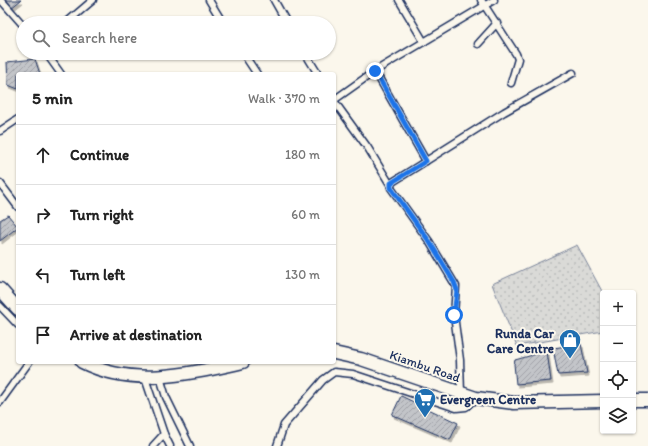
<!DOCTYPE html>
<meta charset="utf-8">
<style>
body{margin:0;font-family:Itim,sans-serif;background:#f2f2f2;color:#222}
.controls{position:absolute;right:12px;bottom:12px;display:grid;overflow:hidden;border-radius:4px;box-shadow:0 1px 3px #0004}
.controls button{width:36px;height:36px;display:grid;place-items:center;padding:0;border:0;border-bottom:1px solid #e0e0e0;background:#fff;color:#222;font:20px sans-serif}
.stop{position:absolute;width:12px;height:12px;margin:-9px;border:3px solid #1a73e8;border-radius:50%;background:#fff}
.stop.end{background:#1a73e8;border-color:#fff;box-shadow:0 1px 4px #0008}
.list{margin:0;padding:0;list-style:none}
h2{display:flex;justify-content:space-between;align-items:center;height:52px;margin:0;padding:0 16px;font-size:17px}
h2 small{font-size:13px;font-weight:400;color:#767676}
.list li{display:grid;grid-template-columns:26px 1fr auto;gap:12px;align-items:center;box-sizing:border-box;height:60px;padding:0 16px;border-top:1px solid #e0e0e0}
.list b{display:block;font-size:15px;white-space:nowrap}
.list em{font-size:13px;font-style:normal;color:#767676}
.icon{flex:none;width:22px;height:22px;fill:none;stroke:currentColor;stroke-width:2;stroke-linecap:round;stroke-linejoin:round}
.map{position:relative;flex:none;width:648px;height:446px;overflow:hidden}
.search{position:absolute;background:#fff;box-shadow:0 1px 3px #0004;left:16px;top:16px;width:320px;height:44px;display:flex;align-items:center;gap:10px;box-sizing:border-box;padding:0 14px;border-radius:22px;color:#767676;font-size:15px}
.panel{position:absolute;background:#fff;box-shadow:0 1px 3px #0004;left:16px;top:72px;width:320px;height:292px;border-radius:4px}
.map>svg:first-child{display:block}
.park{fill:url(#park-dots);stroke:#7a849a}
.building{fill:url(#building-hatch);stroke:#1b2f5e;filter:url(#shadow)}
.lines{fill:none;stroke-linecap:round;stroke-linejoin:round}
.street-casing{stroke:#1b2f5e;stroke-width:9}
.highway-casing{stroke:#1b2f5e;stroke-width:15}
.street{stroke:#fbf7ec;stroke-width:6}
.highway{stroke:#fbf7ec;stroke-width:12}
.route{stroke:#1a73e8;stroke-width:5}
.labels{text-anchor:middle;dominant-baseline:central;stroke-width:4;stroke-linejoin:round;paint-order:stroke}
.poi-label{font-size:13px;font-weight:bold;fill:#1b2f5e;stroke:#fbf7ec;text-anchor:end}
.street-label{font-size:13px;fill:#1b2f5e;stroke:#fbf7ec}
</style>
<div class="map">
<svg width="648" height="446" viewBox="0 0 648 446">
<defs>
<pattern id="park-dots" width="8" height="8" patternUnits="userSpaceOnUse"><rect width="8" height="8" fill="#dadad7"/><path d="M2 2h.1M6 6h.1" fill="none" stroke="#babbbb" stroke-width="1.8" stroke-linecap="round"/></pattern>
<pattern id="building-hatch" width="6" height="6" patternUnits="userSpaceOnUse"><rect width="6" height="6" fill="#c3c5c9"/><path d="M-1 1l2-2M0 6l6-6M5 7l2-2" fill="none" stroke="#9ea0a6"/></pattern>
<filter id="shadow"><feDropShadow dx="2" dy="3" stdDeviation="0" flood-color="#0004"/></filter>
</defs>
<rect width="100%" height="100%" fill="#fbf7ec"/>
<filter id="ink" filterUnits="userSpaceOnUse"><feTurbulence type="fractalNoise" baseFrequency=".025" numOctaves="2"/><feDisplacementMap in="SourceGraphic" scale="8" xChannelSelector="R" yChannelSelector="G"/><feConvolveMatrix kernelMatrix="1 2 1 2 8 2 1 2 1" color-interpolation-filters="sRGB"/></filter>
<g filter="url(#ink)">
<!-- park -->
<polygon class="park" points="577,245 603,293 603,331 517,346 492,284"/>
<!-- building -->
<g class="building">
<polygon points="5,0 21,0 11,8"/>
<polygon points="35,59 40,74 18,74 18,89 8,85 7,62"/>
<polygon points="8,215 18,227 0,241 0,220"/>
<polygon points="581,344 587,373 558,375 553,348"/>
<polygon points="547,351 551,381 516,384 514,364 515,360"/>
<polygon points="401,396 458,423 450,440 392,415"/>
</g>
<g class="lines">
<!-- street casing -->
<g class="street-casing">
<g id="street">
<polyline points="1,0 23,25"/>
<polyline points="209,0 223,23"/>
<polyline points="274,0 287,23"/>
<polyline points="399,0 424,42"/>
<polyline points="481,0 516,54 518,59 511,83"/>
<polyline points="66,23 93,0"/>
<polyline points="478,44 497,23"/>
<polyline points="46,53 61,74"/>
<polyline points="243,53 257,74"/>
<polyline points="305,53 318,74"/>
<polyline points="375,71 426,161"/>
<polyline points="334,100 375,71 494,0"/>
<polyline points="334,101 368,148 391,186"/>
<polyline points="0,131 18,119"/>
<polyline points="0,183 18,207"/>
<polyline points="0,306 18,325"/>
<polyline points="160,377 166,397 190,446"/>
<polyline points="145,378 164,434 170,446"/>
<polyline points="461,394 460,360 454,315 456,286 429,241 391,188 391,183 504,112 573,73"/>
<polyline points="0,402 29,362"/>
<polyline points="153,446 164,434"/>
<polyline points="277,446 284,425 323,380 334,372 353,374 456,408 466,407 476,398"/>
</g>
</g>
<!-- highway casing -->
<g class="highway-casing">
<g id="highway">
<polyline points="0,289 18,309"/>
<polyline points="334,353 361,359 476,398 514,403 603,401"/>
<path d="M82,362c52,26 107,12 161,0"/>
<polyline points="633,400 648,400"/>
</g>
</g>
<!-- street -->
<use href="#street" class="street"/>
<!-- highway -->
<use href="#highway" class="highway"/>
</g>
</g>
<g class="lines" filter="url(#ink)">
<!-- route -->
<polyline class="route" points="375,71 426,161 391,183 391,188 429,241 454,282 457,290 454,315"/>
</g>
<!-- icons -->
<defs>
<g id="shop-pin" transform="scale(1.15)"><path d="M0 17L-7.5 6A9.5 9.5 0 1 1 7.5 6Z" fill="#1f6fb2" stroke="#fbf7ec"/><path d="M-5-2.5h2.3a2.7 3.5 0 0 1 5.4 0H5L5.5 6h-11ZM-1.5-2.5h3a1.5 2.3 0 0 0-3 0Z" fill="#fff"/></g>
<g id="supermarket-pin" transform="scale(1.15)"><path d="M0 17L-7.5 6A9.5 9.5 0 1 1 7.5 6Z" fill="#1f6fb2" stroke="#fbf7ec"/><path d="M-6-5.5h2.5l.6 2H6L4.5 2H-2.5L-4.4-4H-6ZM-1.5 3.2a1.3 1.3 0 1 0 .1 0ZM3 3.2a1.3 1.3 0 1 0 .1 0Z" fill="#fff"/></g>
</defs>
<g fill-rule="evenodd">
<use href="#shop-pin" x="570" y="340"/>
<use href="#supermarket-pin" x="425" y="399"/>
</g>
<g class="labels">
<!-- poi labels -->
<g class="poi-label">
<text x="554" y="333">Runda Car<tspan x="554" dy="15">Care Centre</tspan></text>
<text x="440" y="399" text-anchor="start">Evergreen Centre</text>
</g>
<!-- street labels -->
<g class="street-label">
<text transform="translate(425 366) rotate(19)">Kiambu Road</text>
</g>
</g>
</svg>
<div class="controls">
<button>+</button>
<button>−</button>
<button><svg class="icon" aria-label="locate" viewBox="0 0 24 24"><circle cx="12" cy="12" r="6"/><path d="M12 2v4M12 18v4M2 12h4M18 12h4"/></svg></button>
<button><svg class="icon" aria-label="layers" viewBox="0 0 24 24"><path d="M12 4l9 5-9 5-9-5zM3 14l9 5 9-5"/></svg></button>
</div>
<div class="stop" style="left:454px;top:315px"></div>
<div class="stop end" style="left:375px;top:71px"></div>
<div class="search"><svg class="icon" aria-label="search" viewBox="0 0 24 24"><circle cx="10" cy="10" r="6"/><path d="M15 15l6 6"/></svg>Search here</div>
<section class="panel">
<h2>5 min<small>Walk · 370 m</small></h2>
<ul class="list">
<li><svg class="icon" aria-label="ahead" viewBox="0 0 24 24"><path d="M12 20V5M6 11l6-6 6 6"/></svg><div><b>Continue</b></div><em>180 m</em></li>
<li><svg class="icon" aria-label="right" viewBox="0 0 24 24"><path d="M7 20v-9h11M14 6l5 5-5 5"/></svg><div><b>Turn right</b></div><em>60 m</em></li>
<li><svg class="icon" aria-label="left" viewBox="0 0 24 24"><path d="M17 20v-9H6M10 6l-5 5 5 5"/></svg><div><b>Turn left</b></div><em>130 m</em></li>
<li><svg class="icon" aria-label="arrive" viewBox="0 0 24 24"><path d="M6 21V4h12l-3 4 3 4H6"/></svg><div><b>Arrive at destination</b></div></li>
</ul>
</section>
</div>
